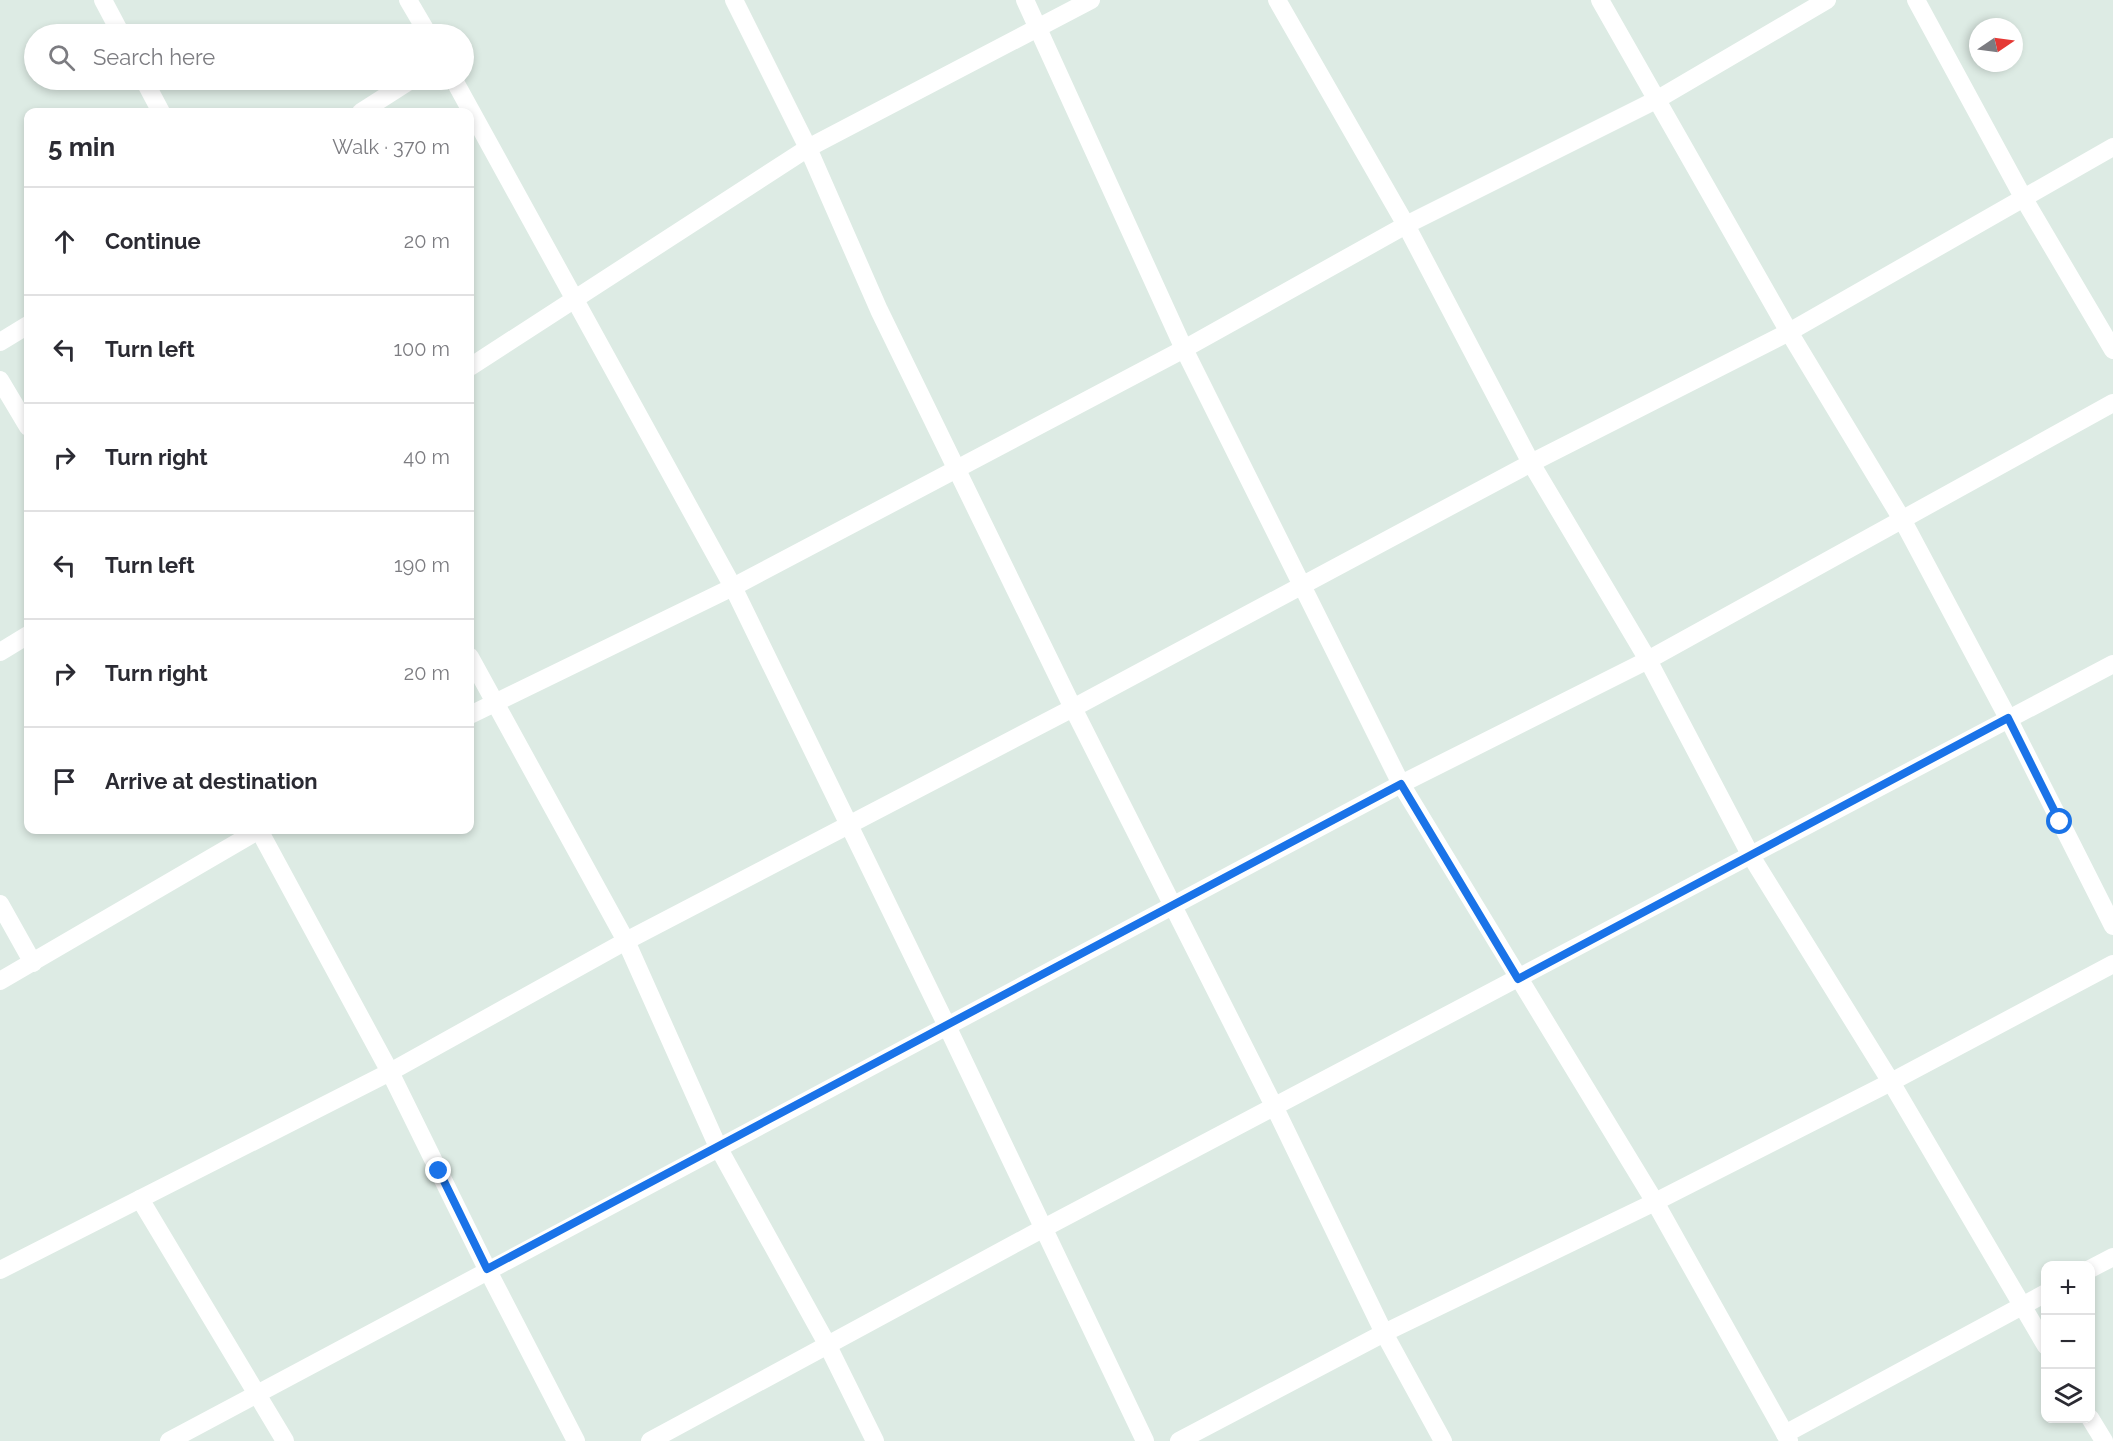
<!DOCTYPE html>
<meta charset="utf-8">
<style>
body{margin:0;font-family:Raleway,sans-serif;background:#f7f7f7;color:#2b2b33}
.controls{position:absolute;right:18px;bottom:18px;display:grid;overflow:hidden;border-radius:12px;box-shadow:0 3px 9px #0003}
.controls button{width:54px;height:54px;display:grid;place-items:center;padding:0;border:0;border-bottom:2px solid #e1e1e2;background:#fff;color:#2b2b33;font:30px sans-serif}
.compass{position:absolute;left:1969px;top:18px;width:54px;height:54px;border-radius:50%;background:#fff;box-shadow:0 3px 9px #0003;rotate:77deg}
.stop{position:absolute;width:18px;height:18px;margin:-14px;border:4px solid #1a73e8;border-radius:50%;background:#fff}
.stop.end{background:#1a73e8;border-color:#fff;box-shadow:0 2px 6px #0008}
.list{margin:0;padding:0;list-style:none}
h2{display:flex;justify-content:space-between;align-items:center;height:78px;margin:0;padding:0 24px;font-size:26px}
h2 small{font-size:20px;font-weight:400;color:#7c7c81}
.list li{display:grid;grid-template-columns:39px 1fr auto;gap:18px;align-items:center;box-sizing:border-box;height:108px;padding:0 24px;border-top:2px solid #e1e1e2}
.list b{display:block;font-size:22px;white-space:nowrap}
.list em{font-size:20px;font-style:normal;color:#7c7c81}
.icon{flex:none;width:33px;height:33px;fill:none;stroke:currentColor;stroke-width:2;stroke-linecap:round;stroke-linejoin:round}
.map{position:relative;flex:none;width:2113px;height:1441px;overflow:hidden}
.search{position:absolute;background:#fff;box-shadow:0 3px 9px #0003;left:24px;top:24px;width:450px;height:66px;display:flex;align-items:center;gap:15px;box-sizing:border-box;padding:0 21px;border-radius:33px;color:#7c7c81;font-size:22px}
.panel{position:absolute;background:#fff;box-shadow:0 3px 9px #0003;left:24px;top:108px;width:450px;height:726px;border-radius:12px}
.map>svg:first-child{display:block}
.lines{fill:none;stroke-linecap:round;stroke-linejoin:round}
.minor{stroke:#fff;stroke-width:18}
.route{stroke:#1a73e8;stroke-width:8}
</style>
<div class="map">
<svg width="2113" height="1441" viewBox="0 0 2113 1441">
<rect width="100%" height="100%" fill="#ddebe4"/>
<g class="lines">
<!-- minor -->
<g class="minor">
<polyline points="103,0 121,34"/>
<polyline points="408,0 428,34"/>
<polyline points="734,0 808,148 879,310 1073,708 1275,1108 1384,1333 1443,1441"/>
<polyline points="1025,0 1184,349 1401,784 1655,1202 1789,1441"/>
<polyline points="1277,0 1406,225 1531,463 1648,660 1751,856 1891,1082 2046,1346"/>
<polyline points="1600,0 1789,332 1903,521 2008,718 2113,926"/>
<polyline points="1916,0 2024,199 2113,350"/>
<polyline points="144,80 161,112"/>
<polyline points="454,80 733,587 947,1026 1145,1441"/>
<polyline points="361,112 411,80"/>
<polyline points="0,342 28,325"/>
<polyline points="470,367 808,148 1091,0"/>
<polyline points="0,380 28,427"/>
<polyline points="0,652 28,635"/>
<polyline points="470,657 626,941 718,1147 827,1344 875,1441"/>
<polyline points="470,715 733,587 1184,349 1406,225 1658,99 1827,0"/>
<polyline points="259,830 390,1072 487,1269 576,1441"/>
<polyline points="0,904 33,963"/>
<polyline points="0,981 259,830"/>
<polyline points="140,1199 285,1441"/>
<polyline points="2090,1269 2113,1257"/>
<polyline points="0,1270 390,1072 626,941 1073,708 1531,463 1789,332 2113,147"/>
<polyline points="2090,1418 2104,1441"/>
<polyline points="1785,1434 2046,1293"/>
<polyline points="169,1441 1401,784 1648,660 2113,403"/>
<polyline points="650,1441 1044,1228 2113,664"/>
<polyline points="1179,1441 1384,1333 1655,1202 1891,1082 2113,964"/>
</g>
</g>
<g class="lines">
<!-- route -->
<polyline class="route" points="439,1171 487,1269 1401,784 1518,979 2008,718 2060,822"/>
</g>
</svg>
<div class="controls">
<button>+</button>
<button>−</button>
<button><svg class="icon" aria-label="layers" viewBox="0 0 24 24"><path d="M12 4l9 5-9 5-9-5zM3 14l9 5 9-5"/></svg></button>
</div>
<svg class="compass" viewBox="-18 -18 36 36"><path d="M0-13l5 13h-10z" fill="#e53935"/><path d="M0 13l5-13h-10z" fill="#7c7c81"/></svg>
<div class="stop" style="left:2060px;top:822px"></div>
<div class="stop end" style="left:439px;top:1171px"></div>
<div class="search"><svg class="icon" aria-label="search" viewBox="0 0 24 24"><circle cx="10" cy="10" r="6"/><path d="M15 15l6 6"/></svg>Search here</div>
<section class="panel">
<h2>5 min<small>Walk · 370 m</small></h2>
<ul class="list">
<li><svg class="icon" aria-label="ahead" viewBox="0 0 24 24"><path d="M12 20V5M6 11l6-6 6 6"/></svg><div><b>Continue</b></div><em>20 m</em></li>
<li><svg class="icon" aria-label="left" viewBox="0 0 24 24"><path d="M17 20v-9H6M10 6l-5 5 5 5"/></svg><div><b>Turn left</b></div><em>100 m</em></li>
<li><svg class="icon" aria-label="right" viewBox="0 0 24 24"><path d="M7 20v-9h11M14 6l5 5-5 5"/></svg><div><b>Turn right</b></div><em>40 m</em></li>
<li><svg class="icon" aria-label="left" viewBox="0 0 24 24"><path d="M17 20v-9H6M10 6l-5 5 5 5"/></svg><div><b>Turn left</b></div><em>190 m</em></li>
<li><svg class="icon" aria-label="right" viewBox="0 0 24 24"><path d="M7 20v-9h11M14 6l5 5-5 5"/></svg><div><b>Turn right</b></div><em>20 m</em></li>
<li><svg class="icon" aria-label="arrive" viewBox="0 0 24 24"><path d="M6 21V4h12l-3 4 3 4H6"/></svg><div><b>Arrive at destination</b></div></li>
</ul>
</section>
</div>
